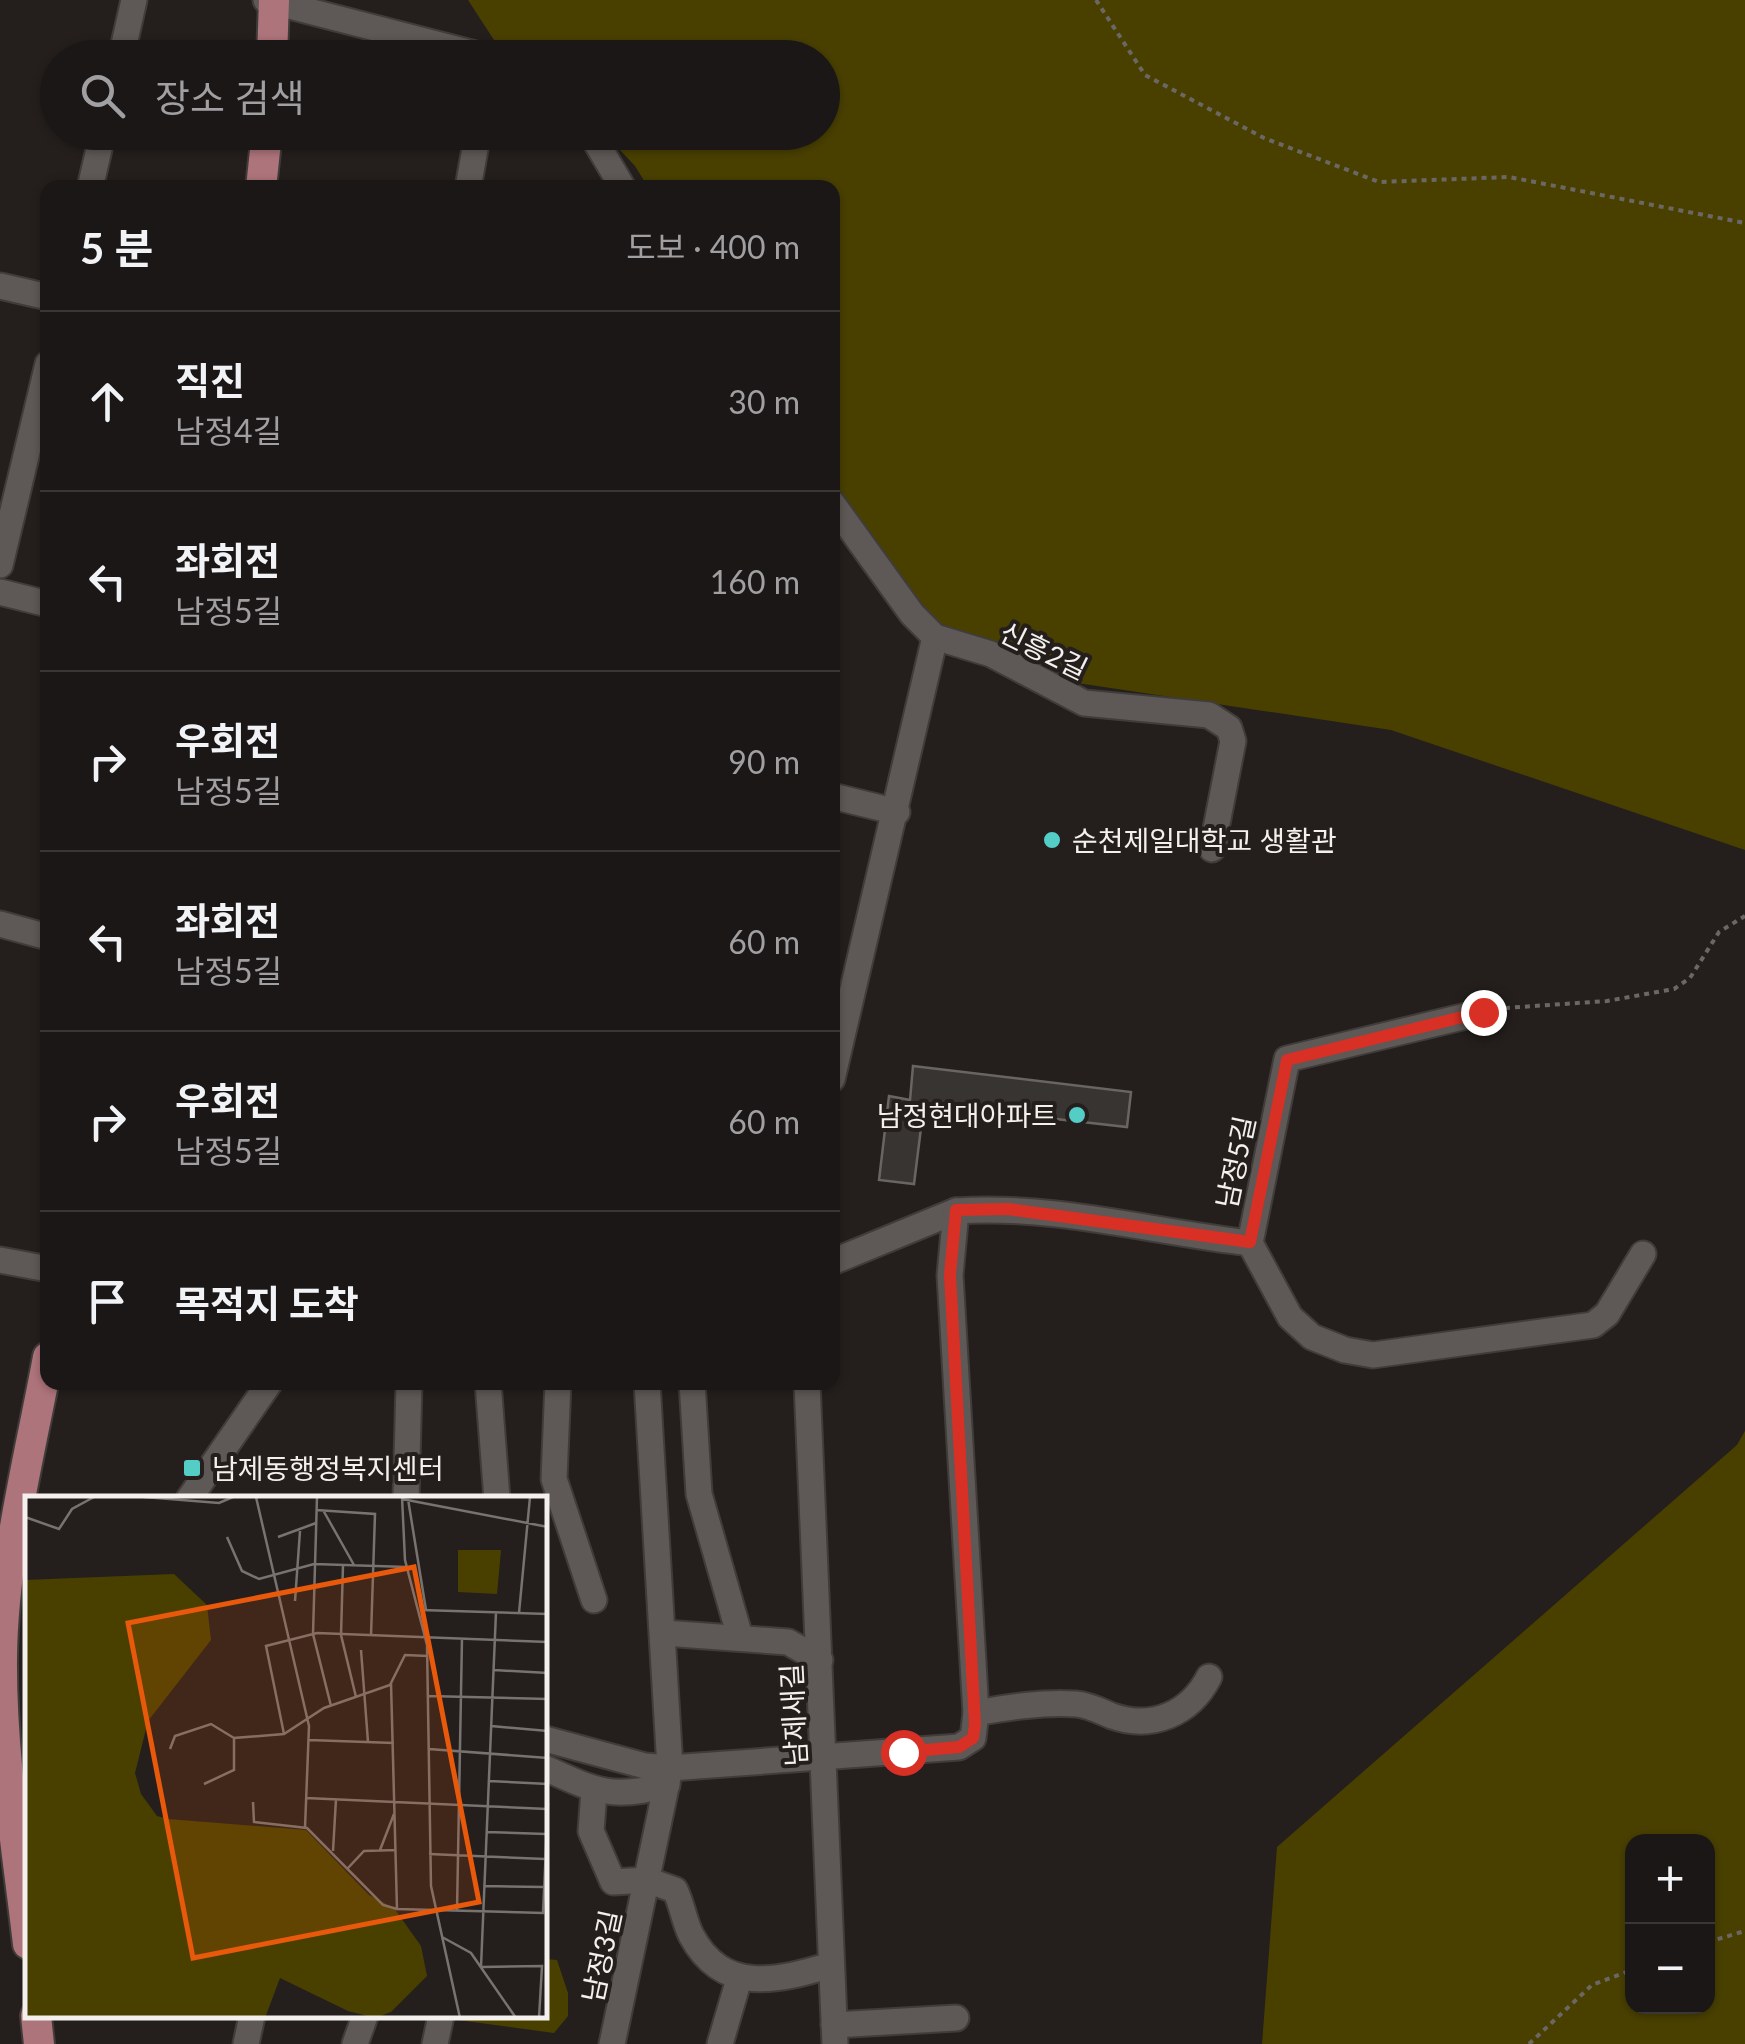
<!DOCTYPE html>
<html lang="ko">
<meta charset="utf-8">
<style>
body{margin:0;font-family:Lato,"Noto Sans KR",sans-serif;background:#282423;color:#f1f3f6}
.controls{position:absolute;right:30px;bottom:30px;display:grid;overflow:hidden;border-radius:20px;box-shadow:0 2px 8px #0004}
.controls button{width:90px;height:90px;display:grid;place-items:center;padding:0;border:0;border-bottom:2px solid #393635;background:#1b1716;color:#f1f3f6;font:50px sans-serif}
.stop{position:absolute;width:30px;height:30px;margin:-22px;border:8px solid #d93025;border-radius:50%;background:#fff}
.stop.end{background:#d93025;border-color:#fff;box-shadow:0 2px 10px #0008}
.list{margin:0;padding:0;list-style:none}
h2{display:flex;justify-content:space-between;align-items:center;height:130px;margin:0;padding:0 40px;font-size:42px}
h2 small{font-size:32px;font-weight:400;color:#a09fa1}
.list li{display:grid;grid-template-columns:65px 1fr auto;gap:30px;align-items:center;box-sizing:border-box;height:180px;padding:0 40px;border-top:2px solid #393635}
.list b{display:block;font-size:38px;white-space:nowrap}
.list p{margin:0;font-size:32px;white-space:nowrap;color:#a09fa1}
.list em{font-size:32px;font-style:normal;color:#a09fa1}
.icon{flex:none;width:55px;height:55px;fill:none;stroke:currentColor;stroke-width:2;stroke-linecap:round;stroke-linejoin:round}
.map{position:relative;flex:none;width:1745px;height:2044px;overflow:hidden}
.search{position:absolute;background:#1b1716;box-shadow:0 2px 8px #0004;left:40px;top:40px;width:800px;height:110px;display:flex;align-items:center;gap:25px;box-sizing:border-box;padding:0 35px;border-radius:55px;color:#a09fa1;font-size:38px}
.panel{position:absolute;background:#1b1716;box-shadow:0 2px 8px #0004;left:40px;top:180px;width:800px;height:1210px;border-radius:20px}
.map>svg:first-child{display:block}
.green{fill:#494000;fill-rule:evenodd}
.building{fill:#383431;stroke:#696561;stroke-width:2.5}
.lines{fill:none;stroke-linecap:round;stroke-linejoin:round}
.minor-casing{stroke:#403c3a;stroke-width:29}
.major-casing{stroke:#403c3a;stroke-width:34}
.path{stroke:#6b6765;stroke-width:4;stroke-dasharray:5 5;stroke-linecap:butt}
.minor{stroke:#5e5856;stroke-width:25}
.major{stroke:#ae747b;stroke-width:30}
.route{stroke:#d93025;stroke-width:12}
.poi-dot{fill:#54cdc6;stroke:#241f1d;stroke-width:4}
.labels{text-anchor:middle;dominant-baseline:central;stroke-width:8;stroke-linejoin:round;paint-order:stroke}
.street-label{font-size:28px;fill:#f3f0ee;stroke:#241f1d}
.poi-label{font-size:28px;fill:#f3f0ee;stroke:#241f1d;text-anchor:start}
.inset-road{fill:none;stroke:#777371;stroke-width:2.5}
.view{fill:#e8590c;fill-opacity:0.15;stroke:#e8590c;stroke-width:5}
.inset-edge{fill:none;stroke:#f3f0ee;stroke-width:5}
</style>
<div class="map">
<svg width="1745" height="2044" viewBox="0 0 1745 2044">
<rect width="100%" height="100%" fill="#241f1d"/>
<!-- green -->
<g class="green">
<polygon points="468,0 1745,0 1745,850 1391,730 1064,681 934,624 833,481 832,188 648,187 635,166 604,133 822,132 822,58 505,57"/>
<path d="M1745,1431v613h-483l15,-197 460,-402zM1632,1842h76v164h-76z"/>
<polygon points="545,1959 557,1960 568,1993 568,2016 554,2033 458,2020 545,2016"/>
</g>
<!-- building -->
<polygon class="building" points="913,1066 1131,1092 1127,1127 924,1104 914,1184 879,1180 889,1096 910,1100"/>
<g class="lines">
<!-- minor casing -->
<g class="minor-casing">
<g id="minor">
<polyline points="266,0 491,58"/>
<polyline points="121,58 134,0"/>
<polyline points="590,132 623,188"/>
<polyline points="90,188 103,132"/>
<polyline points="468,188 478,132"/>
<polyline points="0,286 48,297"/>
<polyline points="832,503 912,614 935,637 991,654 1084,703 1209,715 1229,728 1233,741 1212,849"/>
<polyline points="0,565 48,364"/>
<polyline points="0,592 48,604"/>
<polyline points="832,796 897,812"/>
<polyline points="0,924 48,937"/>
<polyline points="832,1079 935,637"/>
<polyline points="1250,1243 1290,1317 1312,1337 1345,1350 1373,1355 1593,1325 1607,1314 1643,1254"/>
<polyline points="0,1260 48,1269"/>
<path d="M832,1262l124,-51c97,-7 197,21 294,32l37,-184 196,-47"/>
<polyline points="488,1382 497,1499"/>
<polyline points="558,1382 554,1479 594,1600"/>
<polyline points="692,1382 699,1494 740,1637"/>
<polyline points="807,1382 835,2044"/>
<polyline points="189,1499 270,1382"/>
<polyline points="406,1499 409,1382"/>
<polyline points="664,1633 788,1642 820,1660"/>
<path d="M976,1713c34,-6 65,-11 100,-9 13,1 24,7 36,12 40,14 78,-2 97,-39"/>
<polyline points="545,1739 645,1766 670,1768 959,1747 973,1738 976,1713 950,1275 956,1211"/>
<path d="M545,1768c50,23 67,32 122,17"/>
<path d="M594,1791l-3,40 22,51 34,-2 28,10c7,14 9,31 16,45 32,60 86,46 140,30"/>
<polyline points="834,2025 956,2018"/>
<polyline points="246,2044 252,2016"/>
<polyline points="355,2044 365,2016"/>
<polyline points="435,2044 441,2016"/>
<polyline points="612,2044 670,1768 647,1382"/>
<polyline points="720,2044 739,1979"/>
</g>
</g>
<!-- major casing -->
<g class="major-casing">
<g id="major">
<polyline points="272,58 274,0"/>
<polyline points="261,188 267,132"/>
<path d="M28,1944c-11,-95 -27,-191 -26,-287 1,-100 28,-202 46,-300"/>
<polyline points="36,2016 39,2044"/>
</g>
</g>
<!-- path -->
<g class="path">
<polyline points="1096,0 1145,75 1264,138 1379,182 1509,177 1745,223"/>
<polyline points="1505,1008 1607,1001 1674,989 1690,978 1719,932 1745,916"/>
<polyline points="1708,1942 1745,1931"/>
<polyline points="1529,2044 1592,1985 1632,1970"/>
</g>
<!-- minor -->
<use href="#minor" class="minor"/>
<!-- major -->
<use href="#major" class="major"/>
</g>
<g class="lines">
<!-- route -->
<polyline class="route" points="903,1752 959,1747 973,1738 975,1724 950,1275 956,1210 1008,1209 1250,1242 1287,1060 1483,1012"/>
</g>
<!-- markers -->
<g class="poi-dot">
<circle cx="1052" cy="840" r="10"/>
<circle cx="1077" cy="1115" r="10"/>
<rect x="182" y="1458" width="20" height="20" rx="5"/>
</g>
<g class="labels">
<!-- street labels -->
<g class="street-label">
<text transform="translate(1044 650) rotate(26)">신흥2길</text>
<text transform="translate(1235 1162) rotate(-78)">남정5길</text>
<text transform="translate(793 1715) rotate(-93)">남제새길</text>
<text transform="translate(601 1956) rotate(-78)">남정3길</text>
</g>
<!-- poi labels -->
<g class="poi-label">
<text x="1072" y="840">순천제일대학교 생활관</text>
<text x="1057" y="1115" text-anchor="end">남정현대아파트</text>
<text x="212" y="1468">남제동행정복지센터</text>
</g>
</g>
<!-- overview -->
<g transform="translate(25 1496)">
<rect width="522" height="522" fill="#241f1d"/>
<path d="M433,54h43l-4,44 -39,-2zM149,78l33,31 4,35 -63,81 -13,52 6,21 16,22 11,3 138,11 63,65 25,13 27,38 6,30 -36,36 -16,6 -27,-7 -68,-33 -15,40h-240v-438z" fill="#494000"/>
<path class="inset-road" d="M119,1l75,6 14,-6M231,1l53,229 -4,102M292,1l-4,137 18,72M377,1l3,63 22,85 4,241 29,132M377,3l146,28M383,3l18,111M291,14l59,4 -4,122M298,14l31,55M0,21l34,12 13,-20 22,-12M202,41l15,34 17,8 55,-15 93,3M253,41l38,-14M318,69l-2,70 15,62M270,105l5,-70M396,114l127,4M494,117l11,-116M336,154l7,92M469,174l54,3M366,187l6,226 146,4 5,-110M403,200l120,3M466,230l57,5M259,238l-18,-88 51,-13 231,9M284,244l85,3M145,253l5,-13 36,-12 23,14M404,253l119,9M464,285l59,3M179,288l30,-14v-32l50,-4 40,-26 66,-23 15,-30 23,1M281,302l241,11M228,306l1,20 53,6 76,77 14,4M462,336l59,2M355,354l14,-36M308,355l3,-52M404,358l116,5M323,372l16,-17 32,-1M460,390l59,1M432,415l5,-273M417,441l29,16 45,65M456,471l15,-355M457,471l60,-1 -3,52"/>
<path class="view" d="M389,71l65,335 -286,56 -65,-335z"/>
<rect width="522" height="522" class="inset-edge"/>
</g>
</svg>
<div class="controls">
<button>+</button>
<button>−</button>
</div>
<div class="stop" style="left:903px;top:1752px"></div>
<div class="stop end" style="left:1483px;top:1012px"></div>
<div class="search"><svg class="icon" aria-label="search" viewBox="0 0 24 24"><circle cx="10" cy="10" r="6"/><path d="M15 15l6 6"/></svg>장소 검색</div>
<section class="panel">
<h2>5 분<small>도보 · 400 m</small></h2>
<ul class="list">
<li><svg class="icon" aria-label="ahead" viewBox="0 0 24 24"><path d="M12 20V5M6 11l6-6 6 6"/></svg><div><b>직진</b><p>남정4길</p></div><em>30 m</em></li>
<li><svg class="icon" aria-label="left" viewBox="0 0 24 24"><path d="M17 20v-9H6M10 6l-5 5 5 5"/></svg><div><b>좌회전</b><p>남정5길</p></div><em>160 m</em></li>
<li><svg class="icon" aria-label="right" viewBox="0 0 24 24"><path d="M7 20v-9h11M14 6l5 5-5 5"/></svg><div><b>우회전</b><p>남정5길</p></div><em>90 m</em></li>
<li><svg class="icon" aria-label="left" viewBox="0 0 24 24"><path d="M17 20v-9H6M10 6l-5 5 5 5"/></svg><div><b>좌회전</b><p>남정5길</p></div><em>60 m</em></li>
<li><svg class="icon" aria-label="right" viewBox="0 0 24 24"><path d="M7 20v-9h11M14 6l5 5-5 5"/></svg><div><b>우회전</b><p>남정5길</p></div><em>60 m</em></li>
<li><svg class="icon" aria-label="arrive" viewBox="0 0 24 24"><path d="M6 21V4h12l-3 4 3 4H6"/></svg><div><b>목적지 도착</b></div></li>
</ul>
</section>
</div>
